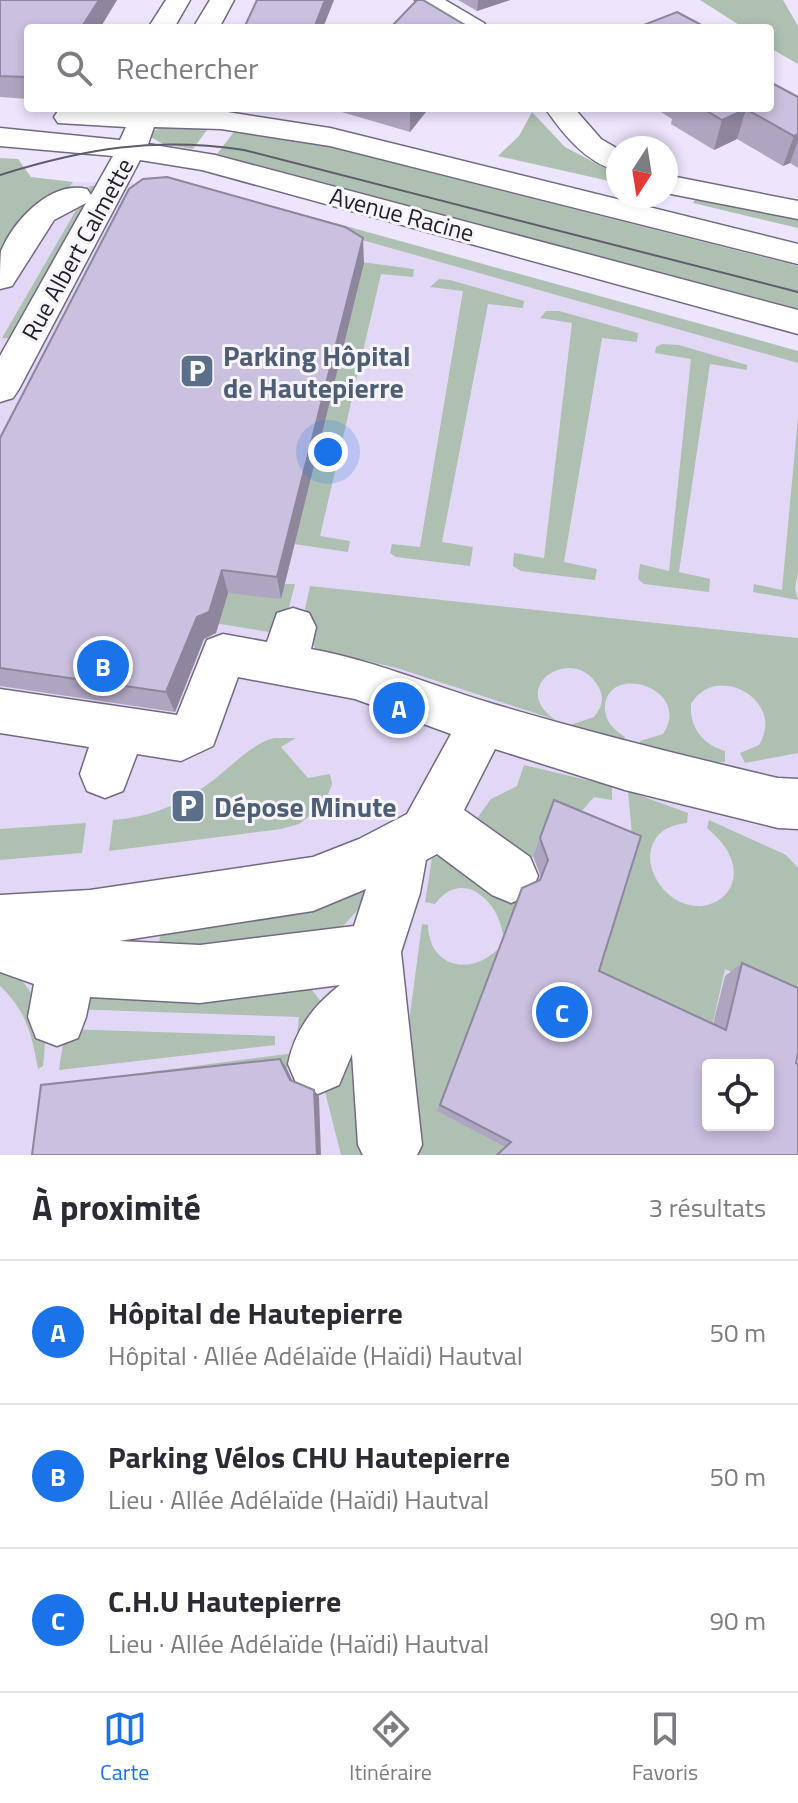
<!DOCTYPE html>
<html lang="fr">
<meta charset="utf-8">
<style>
body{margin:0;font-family:"Titillium Web",sans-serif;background:#f2f2f3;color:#2b2b33}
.controls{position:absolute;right:24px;bottom:24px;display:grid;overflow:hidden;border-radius:8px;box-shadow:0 4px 12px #0003}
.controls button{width:72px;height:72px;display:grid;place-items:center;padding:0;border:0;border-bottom:2px solid #e1e1e2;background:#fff;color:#2b2b33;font:40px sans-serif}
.compass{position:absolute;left:606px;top:136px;width:72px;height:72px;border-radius:50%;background:#fff;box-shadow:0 4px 12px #0003;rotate:192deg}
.you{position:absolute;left:328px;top:452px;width:28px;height:28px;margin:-20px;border:6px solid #fff;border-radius:50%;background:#1a73e8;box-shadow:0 0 0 12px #1a73e833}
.badge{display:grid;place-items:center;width:52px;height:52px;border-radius:50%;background:#1a73e8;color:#fff;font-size:26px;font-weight:700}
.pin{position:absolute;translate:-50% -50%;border:4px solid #fff;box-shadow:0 2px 8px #0006}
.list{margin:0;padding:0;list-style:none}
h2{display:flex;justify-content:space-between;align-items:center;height:104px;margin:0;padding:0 32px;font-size:34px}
h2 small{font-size:26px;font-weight:400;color:#7c7c81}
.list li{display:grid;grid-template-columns:52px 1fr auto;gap:24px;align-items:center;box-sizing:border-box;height:144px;padding:0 32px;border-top:2px solid #e1e1e2}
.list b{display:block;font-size:30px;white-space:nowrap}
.list p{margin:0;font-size:26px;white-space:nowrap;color:#7c7c81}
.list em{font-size:26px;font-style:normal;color:#7c7c81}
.icon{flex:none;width:44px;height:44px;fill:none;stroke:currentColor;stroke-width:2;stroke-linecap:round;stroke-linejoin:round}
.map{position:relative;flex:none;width:798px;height:1155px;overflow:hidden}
.search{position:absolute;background:#fff;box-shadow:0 4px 12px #0003;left:24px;right:24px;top:24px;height:88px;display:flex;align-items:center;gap:20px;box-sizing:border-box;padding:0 28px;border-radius:8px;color:#7c7c81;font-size:30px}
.sheet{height:536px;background:#fff}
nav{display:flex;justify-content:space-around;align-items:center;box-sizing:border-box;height:112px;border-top:2px solid #e1e1e2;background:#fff;font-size:22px;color:#7c7c81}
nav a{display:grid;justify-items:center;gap:4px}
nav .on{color:#1a73e8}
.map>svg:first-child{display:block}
.built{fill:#e2d8f5;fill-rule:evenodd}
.green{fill:#aec0b1}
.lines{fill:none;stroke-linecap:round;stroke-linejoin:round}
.minor-casing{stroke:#726983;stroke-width:3}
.minor{fill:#fff;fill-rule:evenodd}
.tram{stroke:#605b6a;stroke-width:2}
.wall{fill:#aea5c0}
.shaded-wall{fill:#8d869c}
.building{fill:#cac0df;stroke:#8d869c;stroke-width:2;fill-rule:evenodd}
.labels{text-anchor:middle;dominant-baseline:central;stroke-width:6;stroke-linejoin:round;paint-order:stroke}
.far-street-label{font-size:24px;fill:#24202b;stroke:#f7f5fb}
.service-label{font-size:28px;font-weight:bold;fill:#4e5e75;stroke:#f7f5fb;text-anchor:start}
</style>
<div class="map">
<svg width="798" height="1155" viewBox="0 0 798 1155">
<rect width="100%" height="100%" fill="#ede5fc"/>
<!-- built -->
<path class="built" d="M31,177l42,5 75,2 82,10 568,157v804h-798v-968zM708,1065h60v60h-60z"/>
<!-- green -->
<g class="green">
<polygon points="700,0 783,0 798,26 798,64 770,48 770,28 744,28"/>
<polygon points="532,112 565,147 618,175 618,183 498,156 519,136"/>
<polygon points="166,126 210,126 193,149 163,144 151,137 153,131"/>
<polygon points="237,128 278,134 798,266 798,310 217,154"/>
<polygon points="0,158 18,159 31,177 73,182 66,192 20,226 0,258"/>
<polygon points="148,184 230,194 798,351 798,363 238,205"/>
<polygon points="90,186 103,186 16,339 2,338"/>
<polygon points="696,197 798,219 798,228 693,203"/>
<polygon points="361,262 414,269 413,277 381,274 320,536 350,541 348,552 294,544 362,271"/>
<polygon points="439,279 450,280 524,301 523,308 488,304 442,542 473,547 470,566 396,557 390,553 392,544 420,547 463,291 430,287"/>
<polygon points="546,311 559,311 638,333 637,342 602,338 564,562 597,569 595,580 521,571 513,566 514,553 544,558 572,323 540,318"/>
<polygon points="662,344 679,345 747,365 747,370 710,364 679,572 710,579 709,592 644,584 638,579 640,564 669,571 691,359 655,353 656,347"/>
<polygon points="798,417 798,572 795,588 798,600 753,592 754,584 782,590"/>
<polygon points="0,558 285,584 295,584 282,634 208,622"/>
<path d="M310,586l488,52v115l-53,10 -5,-10 19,-8c28,-45 -44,-84 -68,-41 -2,23 12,41 34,47v11l-21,1 -64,-13v-9l23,-7c30,-45 -54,-72 -58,-28 -1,15 9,24 20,31l-3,6 -52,-18 24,-8c7,-9 11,-18 5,-29 -24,-47 -94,-1 -43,32l-159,-52 -81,-19 -15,-22z"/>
<path d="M274,738h22l-15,9 27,31 22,-4 2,10 -8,21 -25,19 -18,5 -172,22 4,-31c43,-3 77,-20 109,-47 16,-13 32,-30 52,-35z"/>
<path d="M524,765l88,21v14l-18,-3 -15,17 53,21 -4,-44 60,22 -1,10c-18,2 -32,9 -36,27 -3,13 2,25 9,35 39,52 114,-2 47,-57l2,-8 77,35 12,13v169l-7,-39 -66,-29 -16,71 -124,-46 -38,-174 -20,51 -57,-43 21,-29 26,-13z"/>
<polygon points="86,823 82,853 0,860 0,829"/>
<path d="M452,851l66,48 -15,36c-4,-34 -41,-68 -68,-31l-10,-2 7,-44z"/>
<polygon points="365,879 372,894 335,935 199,956 176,942 159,943 161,928"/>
<path d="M422,924l6,1c1,43 43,51 70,24l-60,162 82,44h-179l-23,-91 9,-15 79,-4z"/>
<path d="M0,961c10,5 16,12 23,21 25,31 24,46 20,84l-5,3c-6,-34 -12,-59 -38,-83z"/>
<polygon points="302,977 333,1017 312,1065 81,1090 81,1081 295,1053 299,1017 71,1009 77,991"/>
<polygon points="65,1029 275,1036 275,1045 59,1070"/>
</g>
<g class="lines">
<!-- minor casing -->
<g class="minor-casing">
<g id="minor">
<polygon points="166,0 190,0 174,28 148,28"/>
<polygon points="210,0 234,0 219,28 193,28"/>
<polygon points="415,0 445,0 484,23 488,28 457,28"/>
<path d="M68,108l153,3 109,17 468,116v20l-468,-118 -109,-17 -67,-2 -6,17 67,11 583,155v24l-596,-164 -62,-10 -121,229 -6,9 -13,4v-46l86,-153 -32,17 -42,66 -12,3c0,-11 0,-28 1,-38 13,-31 50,-71 86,-62l4,6 22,-39 -113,-10v-18l120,12 6,-13 -68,-4 -4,-6 4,-6z"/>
<path d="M545,108h29l27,31 17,10v22c-32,-8 -55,-37 -73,-63z"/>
<polygon points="666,175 798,201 798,219 666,193"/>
<path d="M293,608l16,5 7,14 -5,22c61,11 117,35 176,53 97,29 193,53 291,76l20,1v50l-20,-1 -153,-38 -130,-41 -31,61 66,47 8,19 -8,19 -19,8 -19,-8 -55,-41 -11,6 -6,33 -19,59 21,193 -5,10h-54l-5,-10 -6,-91 -13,31 -21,9 -21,-9 -9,-21c7,-34 25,-58 52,-79l-140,18 -110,-6 -4,20 -8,21 -21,8 -21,-8 -8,-21 6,-33 -34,-12v-77l90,-5 223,-33 46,-18 48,-25 44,-80 -96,-35 -117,-22 -25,69 -32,15 -44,-7 -14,37 -18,7 -18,-7 -7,-17 9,-27 -89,-14v-44l177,26 30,-75 16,-6 44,8 10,-29zM366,889l-12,37 -154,19 -81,-4 194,-30z"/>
</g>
</g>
<!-- minor -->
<use href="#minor" class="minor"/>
<!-- tram -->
<path class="tram" d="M0,175c86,-27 155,-38 244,-25l554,142"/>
</g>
<!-- wall -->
<g class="wall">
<polygon points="0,0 117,0 100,28 28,28 28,99 0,97"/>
<polygon points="458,0 510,0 477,11"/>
<polygon points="798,97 798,168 790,163 783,166 737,139 714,150 671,124 672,119 658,110 658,108 770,108"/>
<polygon points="328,108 429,108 410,132"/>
<polygon points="364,263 281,599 228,593 216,633 204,639 175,712 0,686 0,438"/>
<polygon points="554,800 599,971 713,1024 725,976 742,963 796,1063 798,1155 495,1155 505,1147 437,1111 522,888 540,880 541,877 533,856"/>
</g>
<!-- shaded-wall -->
<g class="shaded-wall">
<polygon points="99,0 117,0 100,28 81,28"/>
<polygon points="325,0 334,0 323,28 314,28"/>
<polygon points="478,0 510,0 477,11"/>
<polygon points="412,108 429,108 410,132 410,110"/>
<polygon points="746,109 737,139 714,150 722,120"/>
<polygon points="798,134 798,140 790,163 783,166 794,136"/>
<polygon points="363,238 364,263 281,599 277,577"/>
<polygon points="222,570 228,593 216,633 204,639 175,712 166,692 197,617"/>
<polygon points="280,1059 286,1067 296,1088 290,1080"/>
<polygon points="314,1090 319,1097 321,1155 317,1155"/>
</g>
<!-- building -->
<g class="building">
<polygon points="0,0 99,0 81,28 28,28 28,73 25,77 0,76"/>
<polygon points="257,0 325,0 314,28 244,28"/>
<polygon points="417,0 423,0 470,28 390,28"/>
<polygon points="677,12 707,28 636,28"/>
<polygon points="770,82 798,97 798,134 794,136 746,109 722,120 702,108 770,108"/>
<polygon points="167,177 345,227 363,238 277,577 222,570 209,612 197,617 166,692 0,668 0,438 129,189 143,179"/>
<path d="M554,800l87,36 -42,135 127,59 16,-67 56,25v65l-2,10 2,1v91h-301l14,-13 -71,-37 82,-217 18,-8 8,-20 -8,-22zM708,1065h60v60h-60z"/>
<polygon points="280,1059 290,1080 314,1090 317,1155 32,1155 41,1085"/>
</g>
<!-- icons -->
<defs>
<g id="parking-square" transform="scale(1.8)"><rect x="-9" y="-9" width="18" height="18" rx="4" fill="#5c6f8a" stroke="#f7f5fb"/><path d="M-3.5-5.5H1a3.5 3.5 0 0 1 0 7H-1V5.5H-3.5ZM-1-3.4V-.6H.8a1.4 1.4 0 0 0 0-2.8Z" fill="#fff"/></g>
</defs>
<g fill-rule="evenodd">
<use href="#parking-square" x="197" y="371"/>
<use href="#parking-square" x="188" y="806"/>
</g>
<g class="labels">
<!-- far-street labels -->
<g class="far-street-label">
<text transform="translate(402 214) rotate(15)">Avenue Racine</text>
<text transform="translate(77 249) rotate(-61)">Rue Albert Calmette</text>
</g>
<!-- service labels -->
<g class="service-label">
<text x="223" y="355">Parking Hôpital<tspan x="223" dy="32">de Hautepierre</tspan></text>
<text x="214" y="806">Dépose Minute</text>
</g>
</g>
</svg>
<div class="controls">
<button><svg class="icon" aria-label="locate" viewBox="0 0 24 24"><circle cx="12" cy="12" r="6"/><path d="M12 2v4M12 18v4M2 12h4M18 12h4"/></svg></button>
</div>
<svg class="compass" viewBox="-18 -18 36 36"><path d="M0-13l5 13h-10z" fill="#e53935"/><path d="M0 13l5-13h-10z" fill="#7c7c81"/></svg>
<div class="you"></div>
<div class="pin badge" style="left:399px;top:708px">A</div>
<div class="pin badge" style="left:103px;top:666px">B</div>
<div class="pin badge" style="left:562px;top:1012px">C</div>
<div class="search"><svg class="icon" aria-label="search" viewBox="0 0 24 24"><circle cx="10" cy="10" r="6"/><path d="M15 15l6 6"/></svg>Rechercher</div>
</div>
<section class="sheet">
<h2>À proximité<small>3 résultats</small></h2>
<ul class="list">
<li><span class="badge">A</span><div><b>Hôpital de Hautepierre</b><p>Hôpital · Allée Adélaïde (Haïdi) Hautval</p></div><em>50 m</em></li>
<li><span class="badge">B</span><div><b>Parking Vélos CHU Hautepierre</b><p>Lieu · Allée Adélaïde (Haïdi) Hautval</p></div><em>50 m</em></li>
<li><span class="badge">C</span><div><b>C.H.U Hautepierre</b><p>Lieu · Allée Adélaïde (Haïdi) Hautval</p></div><em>90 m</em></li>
</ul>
</section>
<nav>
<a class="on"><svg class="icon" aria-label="map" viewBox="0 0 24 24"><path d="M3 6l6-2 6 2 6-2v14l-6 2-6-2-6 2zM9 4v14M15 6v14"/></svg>Carte</a>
<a><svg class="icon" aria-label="directions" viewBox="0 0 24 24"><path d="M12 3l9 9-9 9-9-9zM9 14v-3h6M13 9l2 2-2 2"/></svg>Itinéraire</a>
<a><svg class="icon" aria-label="saved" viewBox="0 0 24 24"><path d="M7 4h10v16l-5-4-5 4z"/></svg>Favoris</a>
</nav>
